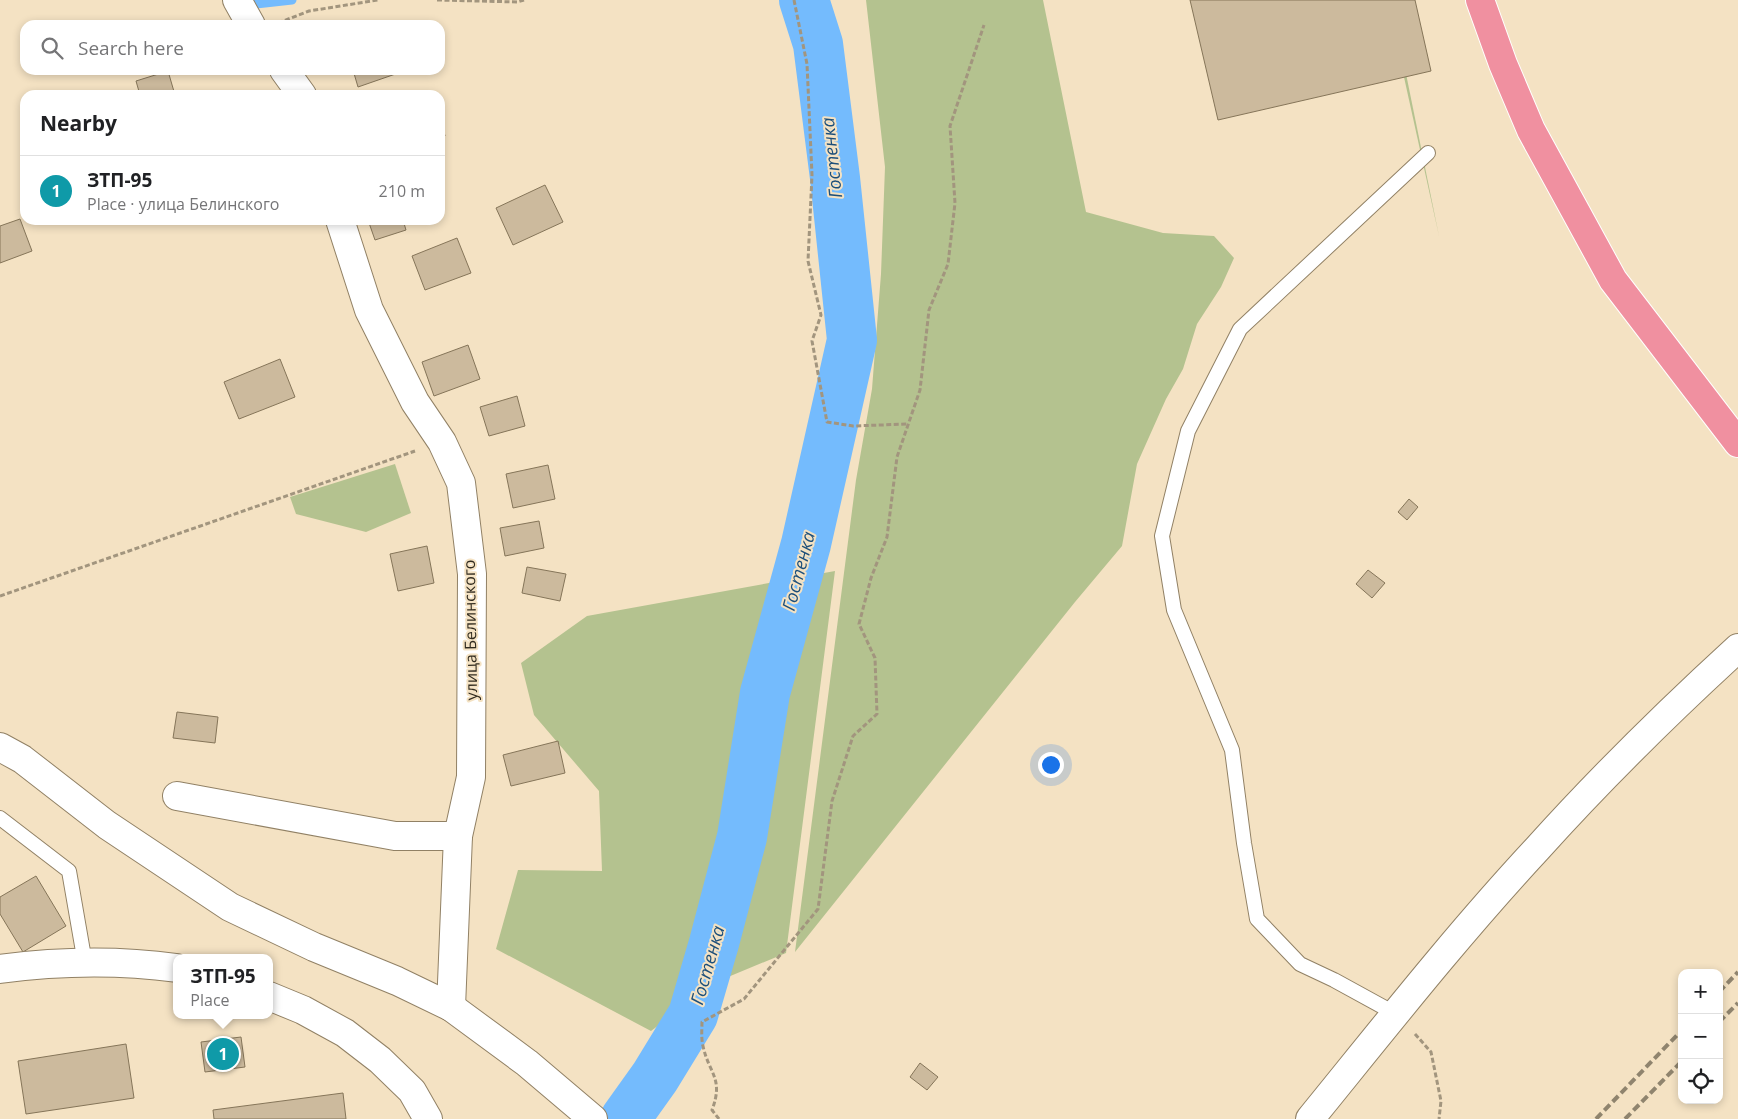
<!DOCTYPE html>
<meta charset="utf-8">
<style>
body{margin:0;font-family:"Open Sans",sans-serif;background:#f6f6f6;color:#202124}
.controls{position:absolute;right:15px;bottom:15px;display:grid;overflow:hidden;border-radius:10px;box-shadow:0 2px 8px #0003}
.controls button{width:45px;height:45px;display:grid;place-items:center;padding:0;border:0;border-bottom:1px solid #e0e0e0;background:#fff;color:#202124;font:25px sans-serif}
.you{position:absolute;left:1050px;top:764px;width:18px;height:18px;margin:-12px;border:4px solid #fff;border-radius:50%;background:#1a73e8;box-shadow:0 0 0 8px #1a73e833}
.badge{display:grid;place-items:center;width:32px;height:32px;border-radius:50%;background:#7b6f0d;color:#fff;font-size:16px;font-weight:700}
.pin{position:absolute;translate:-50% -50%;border:2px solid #fff;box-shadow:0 1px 5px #0006}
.popup{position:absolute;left:173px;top:954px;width:100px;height:65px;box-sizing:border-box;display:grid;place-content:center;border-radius:10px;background:#fff;filter:drop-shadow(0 1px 4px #0005);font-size:16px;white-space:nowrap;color:#757577}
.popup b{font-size:19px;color:#202124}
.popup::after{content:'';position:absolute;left:50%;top:100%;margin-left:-10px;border:10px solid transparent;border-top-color:#fff}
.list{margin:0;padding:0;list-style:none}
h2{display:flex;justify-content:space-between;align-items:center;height:65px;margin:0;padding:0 20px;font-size:21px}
h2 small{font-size:16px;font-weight:400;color:#757577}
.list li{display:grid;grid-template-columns:32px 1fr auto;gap:15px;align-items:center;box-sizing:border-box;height:70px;padding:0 20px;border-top:1px solid #e0e0e0}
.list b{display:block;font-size:19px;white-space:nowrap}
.list p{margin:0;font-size:16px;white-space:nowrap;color:#757577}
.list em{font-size:16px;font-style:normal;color:#757577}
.icon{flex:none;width:28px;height:28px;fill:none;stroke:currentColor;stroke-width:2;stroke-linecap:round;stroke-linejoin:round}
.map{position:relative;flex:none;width:1738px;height:1119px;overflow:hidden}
.search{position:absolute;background:#fff;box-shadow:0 2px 8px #0003;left:20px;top:20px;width:425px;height:55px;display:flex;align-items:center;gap:12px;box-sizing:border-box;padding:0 18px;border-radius:15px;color:#757577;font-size:19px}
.panel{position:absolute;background:#fff;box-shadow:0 2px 8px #0003;left:20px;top:90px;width:425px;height:135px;border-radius:15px}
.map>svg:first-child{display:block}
.green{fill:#b4c28f}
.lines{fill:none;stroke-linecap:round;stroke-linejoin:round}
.stream{stroke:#74bbfd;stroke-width:9}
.river{stroke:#74bbfd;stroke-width:50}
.building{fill:#ccba9d;stroke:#857559}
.service-casing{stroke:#918165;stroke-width:16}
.minor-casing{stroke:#918165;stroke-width:30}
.secondary-casing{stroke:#918165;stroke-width:30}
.trunk-casing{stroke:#fff;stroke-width:30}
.path{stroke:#a2957e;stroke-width:3;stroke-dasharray:5 2.5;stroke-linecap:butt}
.service{stroke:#fff;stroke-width:14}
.minor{stroke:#fff;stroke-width:28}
.secondary{stroke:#fff;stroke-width:28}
.trunk{stroke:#f090a0;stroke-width:28}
.rail{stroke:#8f846e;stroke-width:4;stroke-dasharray:8 4;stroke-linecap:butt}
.labels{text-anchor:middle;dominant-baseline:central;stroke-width:4;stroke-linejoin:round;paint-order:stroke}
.street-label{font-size:16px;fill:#322c20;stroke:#f4e2c3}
.water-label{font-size:18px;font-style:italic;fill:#1d4f7a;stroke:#f4e2c3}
</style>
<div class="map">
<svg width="1738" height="1119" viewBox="0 0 1738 1119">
<rect width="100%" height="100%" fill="#f4e2c3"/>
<!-- green -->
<g class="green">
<polygon points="866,0 1043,0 1086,212 1163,233 1214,236 1234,258 1221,287 1197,324 1183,369 1166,399 1137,464 1122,546 1075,602 795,952 856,480 872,389 881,274 885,167"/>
<polygon points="1387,0 1391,0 1439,236"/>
<polygon points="395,464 411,513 366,532 296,514 290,497"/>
<polygon points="835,571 786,953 716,982 651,1031 496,949 518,870 602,871 599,791 534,715 521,663 587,616"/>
</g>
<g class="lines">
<!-- stream -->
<polyline class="stream" points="256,4 292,0"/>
<!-- river -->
<polyline class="river" points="625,1119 655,1077 693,1015 714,943 742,837 765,693 806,544 852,340 835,178 818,44 804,0"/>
</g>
<!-- building -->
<g class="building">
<polygon points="1190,0 1415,0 1431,71 1218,120"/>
<polygon points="353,70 407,70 358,87"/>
<polygon points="168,71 175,95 140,95 136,81"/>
<polygon points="440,117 445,136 440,138"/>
<polygon points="545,185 563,222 513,245 496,208"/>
<polygon points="20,219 32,251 0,263 0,226"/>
<polygon points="368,220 403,220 406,230 375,240"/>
<polygon points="457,238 471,273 425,290 412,256"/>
<polygon points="468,345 480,379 434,396 422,362"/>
<polygon points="280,359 295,397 239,419 224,382"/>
<polygon points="517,396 525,426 489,436 480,407"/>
<polygon points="548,465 555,499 513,508 506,474"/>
<polygon points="1409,499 1418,507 1407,520 1398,512"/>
<polygon points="539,521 544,548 505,556 500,528"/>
<polygon points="427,546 434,583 398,591 390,554"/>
<polygon points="527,567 566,574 560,601 522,593"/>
<polygon points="1368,570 1385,583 1372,598 1356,584"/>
<polygon points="177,712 218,717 215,743 173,738"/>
<polygon points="558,741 565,773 511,786 503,755"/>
<polygon points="36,876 66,926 23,952 0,914 0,897"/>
<polygon points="241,1037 245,1067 205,1072 201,1042"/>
<polygon points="126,1044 134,1098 26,1114 18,1061"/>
<polygon points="920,1063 938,1077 927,1090 910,1077"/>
<polygon points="343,1093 346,1119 214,1119 213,1110"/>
</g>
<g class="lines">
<!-- service casing -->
<g class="service-casing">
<g id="service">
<polyline points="0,818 69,871 85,963"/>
<polyline points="1396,1014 1334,980 1300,964 1257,919 1244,843 1232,750 1174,610 1162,536 1188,431 1240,329 1428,153"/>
</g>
</g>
<!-- minor casing -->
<g class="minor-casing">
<g id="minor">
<polyline points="237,0 251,25"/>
<polyline points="284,70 302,95"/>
<polyline points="340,220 369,310 415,402 442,442 461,483 472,574 471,777 458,836 451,1007"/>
<polyline points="177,796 395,836 458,836"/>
</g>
</g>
<!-- secondary casing -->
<g class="secondary-casing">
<g id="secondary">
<polyline points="0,747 22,759 107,825 230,907 314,947 397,981 451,1007 527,1063 593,1119"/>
<path d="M0,969c59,-8 118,-9 177,-1"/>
<polyline points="269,996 303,1010 345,1033 380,1060 412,1091 428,1119"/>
<path d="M1310,1119c74,-91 147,-184 227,-270 63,-70 131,-137 201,-201"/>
</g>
</g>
<!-- trunk casing -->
<g class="trunk-casing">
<polyline id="trunk" points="1480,0 1503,64 1531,130 1613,280 1738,443"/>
</g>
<!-- path -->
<g class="path">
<polyline points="437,0 517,2 524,0"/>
<polyline points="794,0 807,64 812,175 808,261 821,315 812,341 827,422 853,426 908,424"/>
<polyline points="278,23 309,11 378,0"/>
<polyline points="0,596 415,451"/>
<polyline points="1415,1034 1431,1052 1441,1101 1439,1119"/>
<path d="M719,1119l-7,-9c12,-32 -3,-36 -9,-64 -2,-8 -1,-17 -1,-24l42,-23 74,-90 14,-108 21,-65 24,-22 -2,-56 -16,-34 12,-46 16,-41 10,-80 23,-67 9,-80 19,-46 7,-61 -5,-77 34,-101"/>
</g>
<!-- service -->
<use href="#service" class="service"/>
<!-- minor -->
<use href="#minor" class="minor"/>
<!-- secondary -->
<use href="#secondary" class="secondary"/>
<!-- trunk -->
<use href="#trunk" class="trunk"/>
<!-- rail -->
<g class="rail">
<polyline points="1719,992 1738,972"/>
<polyline points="1719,1022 1738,1003"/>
<polyline points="1596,1119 1682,1030"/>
<polyline points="1625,1119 1682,1061"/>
</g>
</g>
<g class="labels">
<!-- street labels -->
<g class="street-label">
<text transform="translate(470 630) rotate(-91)">улица Белинского</text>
</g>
<!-- water labels -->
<g class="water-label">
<text transform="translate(831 158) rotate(-96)">Гостенка</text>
<text transform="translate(798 571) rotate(-75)">Гостенка</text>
<text transform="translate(707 965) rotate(-74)">Гостенка</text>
</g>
</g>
</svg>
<div class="controls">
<button>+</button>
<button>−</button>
<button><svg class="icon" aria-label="locate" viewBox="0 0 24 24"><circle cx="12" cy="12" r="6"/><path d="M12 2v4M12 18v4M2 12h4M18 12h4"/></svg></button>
</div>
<div class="you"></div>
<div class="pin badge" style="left:223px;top:1054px;background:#0f9aa8">1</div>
<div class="popup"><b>ЗТП-95</b>Place</div>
<div class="search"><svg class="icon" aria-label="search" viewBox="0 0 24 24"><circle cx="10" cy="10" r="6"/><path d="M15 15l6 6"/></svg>Search here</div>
<section class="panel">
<h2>Nearby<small></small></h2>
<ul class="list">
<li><span class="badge" style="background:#0f9aa8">1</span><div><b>ЗТП-95</b><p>Place · улица Белинского</p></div><em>210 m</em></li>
</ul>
</section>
</div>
